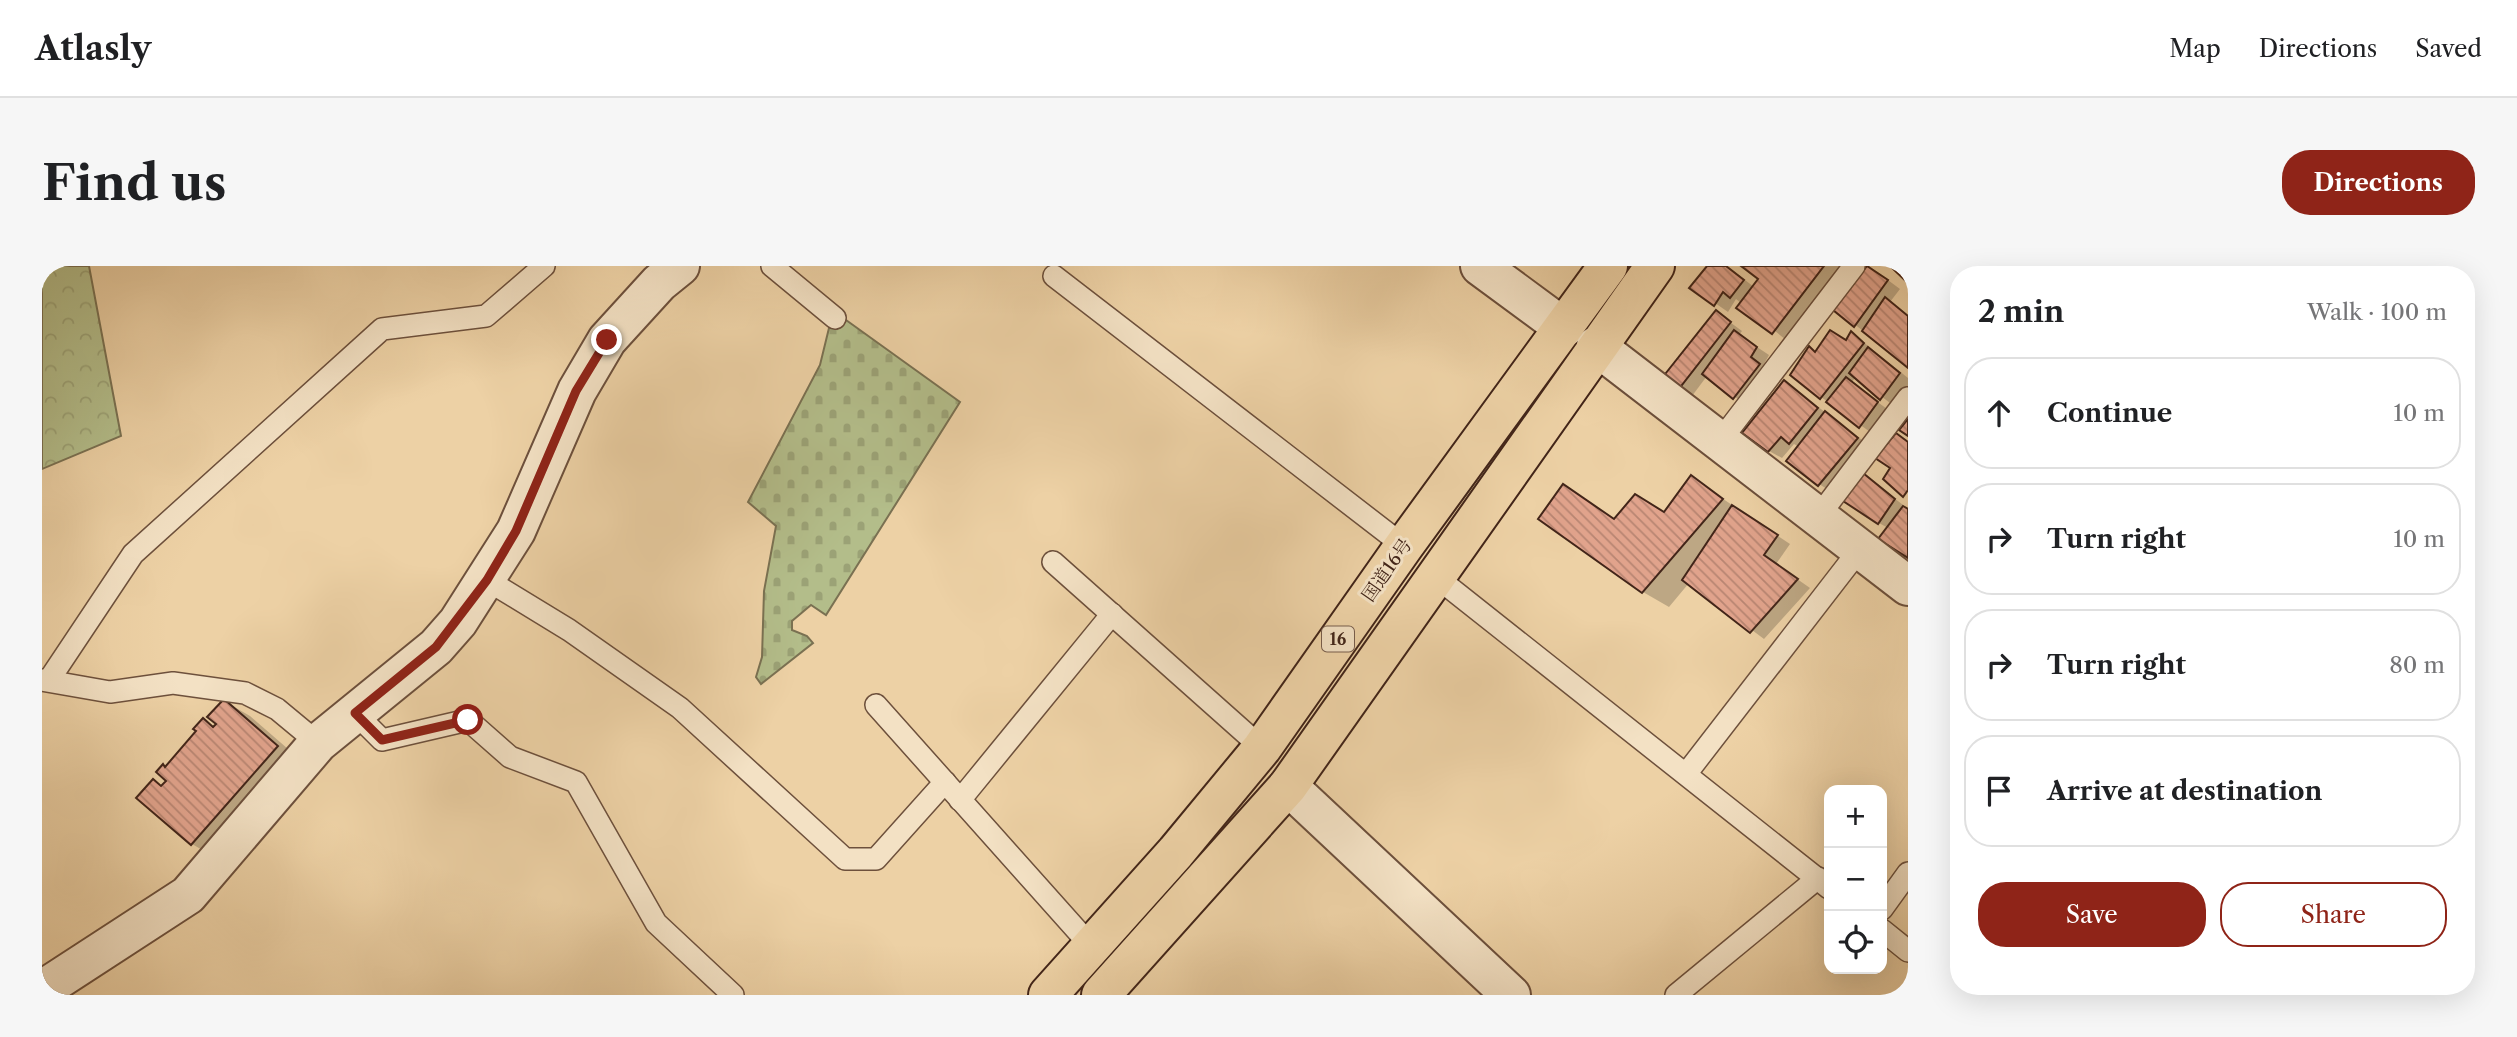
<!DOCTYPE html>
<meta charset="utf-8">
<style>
body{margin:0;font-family:"Libre Caslon Text","Noto Serif JP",serif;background:#f6f6f6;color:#202124}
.controls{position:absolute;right:21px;bottom:21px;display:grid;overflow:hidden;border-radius:14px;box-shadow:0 7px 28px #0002}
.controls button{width:63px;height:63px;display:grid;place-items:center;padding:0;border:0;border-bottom:2px solid #e0e0e0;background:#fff;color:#202124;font:35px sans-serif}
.stop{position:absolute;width:21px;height:21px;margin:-16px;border:5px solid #8f2418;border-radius:50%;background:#fff}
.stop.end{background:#8f2418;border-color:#fff;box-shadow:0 2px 7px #0008}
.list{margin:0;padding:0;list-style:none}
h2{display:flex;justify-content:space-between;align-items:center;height:91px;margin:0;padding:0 28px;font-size:30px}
h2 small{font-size:23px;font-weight:400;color:#757577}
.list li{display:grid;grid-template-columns:46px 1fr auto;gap:21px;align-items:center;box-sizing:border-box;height:112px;margin:0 14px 14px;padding:0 14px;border:2px solid #e0e0e0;border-radius:28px}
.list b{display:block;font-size:26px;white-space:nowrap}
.list em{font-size:23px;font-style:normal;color:#757577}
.actions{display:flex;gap:14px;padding:21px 28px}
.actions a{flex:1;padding:16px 0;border:2px solid #8f2418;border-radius:28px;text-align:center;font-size:24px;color:#8f2418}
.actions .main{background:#8f2418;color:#fff}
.icon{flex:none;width:38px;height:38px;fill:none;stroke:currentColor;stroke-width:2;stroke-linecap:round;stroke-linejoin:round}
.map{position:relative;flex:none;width:1866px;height:729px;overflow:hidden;border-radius:28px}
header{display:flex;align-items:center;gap:42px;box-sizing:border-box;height:98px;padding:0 35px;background:#fff;border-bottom:2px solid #e0e0e0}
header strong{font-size:33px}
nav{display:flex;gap:38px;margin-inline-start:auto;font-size:24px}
.intro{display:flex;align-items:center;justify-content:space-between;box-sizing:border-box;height:168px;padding:0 42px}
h1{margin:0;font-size:49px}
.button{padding:18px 32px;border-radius:28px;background:#8f2418;color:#fff;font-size:24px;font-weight:700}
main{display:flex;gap:42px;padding:0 42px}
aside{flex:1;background:#fff;border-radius:28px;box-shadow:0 7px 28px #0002}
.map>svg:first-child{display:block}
.forest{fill:url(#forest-crowns);stroke:#7a7152;stroke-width:2}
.cemetery{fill:url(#cemetery-stones);stroke:#7a7152;stroke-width:2}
.shadow{fill:#0003}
.building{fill:url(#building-back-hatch);stroke:#422519;stroke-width:2}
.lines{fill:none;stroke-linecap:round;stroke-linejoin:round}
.service-casing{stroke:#6d503c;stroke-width:24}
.minor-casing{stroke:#6d503c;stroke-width:42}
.trunk-casing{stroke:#422519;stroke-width:42}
.service{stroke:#f3e1c4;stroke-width:21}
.minor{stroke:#f3e1c4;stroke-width:38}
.trunk{stroke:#edd1a5;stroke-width:38}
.route{stroke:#8f2418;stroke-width:9}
.labels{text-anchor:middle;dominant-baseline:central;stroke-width:6;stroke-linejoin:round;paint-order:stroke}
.shield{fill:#f3e1c4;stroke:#775d4c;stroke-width:2}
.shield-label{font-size:16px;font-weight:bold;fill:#422519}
.street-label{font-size:18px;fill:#422519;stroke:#f3e1c4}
</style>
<header>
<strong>Atlasly</strong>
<nav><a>Map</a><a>Directions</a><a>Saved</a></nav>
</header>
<div class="intro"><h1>Find us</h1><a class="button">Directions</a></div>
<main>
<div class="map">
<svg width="1866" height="729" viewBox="0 0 1866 729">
<defs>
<pattern id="forest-crowns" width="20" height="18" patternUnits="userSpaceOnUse" patternTransform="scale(1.75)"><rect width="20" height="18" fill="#b3bd8a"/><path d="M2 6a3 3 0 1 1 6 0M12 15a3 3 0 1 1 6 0" fill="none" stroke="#9ba276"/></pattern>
<pattern id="cemetery-stones" width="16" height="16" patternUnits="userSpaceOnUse" patternTransform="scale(1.75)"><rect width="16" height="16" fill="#b3bd8a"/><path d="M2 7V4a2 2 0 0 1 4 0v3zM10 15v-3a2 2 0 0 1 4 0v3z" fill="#9ba276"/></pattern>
<pattern id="building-back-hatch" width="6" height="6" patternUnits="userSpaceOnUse" patternTransform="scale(1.75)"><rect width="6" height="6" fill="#e1a38c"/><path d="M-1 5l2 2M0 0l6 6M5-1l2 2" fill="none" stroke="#b88572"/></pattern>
</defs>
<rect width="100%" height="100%" fill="#edd1a5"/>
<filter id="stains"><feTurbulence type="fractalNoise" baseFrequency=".00286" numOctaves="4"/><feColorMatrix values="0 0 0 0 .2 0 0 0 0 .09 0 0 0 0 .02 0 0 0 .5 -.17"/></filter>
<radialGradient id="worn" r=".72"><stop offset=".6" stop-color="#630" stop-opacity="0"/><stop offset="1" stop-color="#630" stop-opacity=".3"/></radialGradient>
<!-- forest -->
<polygon class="forest" points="0,0 47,0 79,170 0,203"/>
<!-- cemetery -->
<polygon class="cemetery" points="804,54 918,136 784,349 769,339 750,355 750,364 765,370 771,377 719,418 714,411 720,391 722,325 734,260 706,236 778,99 788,58 795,63"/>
<!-- shadow -->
<g class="shadow">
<polygon points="1667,0 1685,0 1712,21 1719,13 1702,0 1800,0 1744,74 1694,33 1686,46 1650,21"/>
<polygon points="1827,0 1858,23 1848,36 1866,49 1866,100 1793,43"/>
<polygon points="1674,46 1700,65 1697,69 1727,89 1721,100 1729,106 1704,139 1665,110 1650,130 1637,123"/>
<polygon points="1810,67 1866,112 1866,120 1852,140 1814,111 1809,117 1848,145 1831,168 1779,131 1768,82 1775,87 1804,76"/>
<polygon points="1743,116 1828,180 1790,226 1777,218 1757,181 1752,178 1740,192 1727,185"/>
<polygon points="1822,209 1865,242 1866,290 1846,262 1837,257"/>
<polygon points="1650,212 1748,278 1734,298 1768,322 1722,373 1647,317 1627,341 1601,326 1521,220 1574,253 1623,248"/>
<polygon points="182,435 208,450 261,496 176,593 150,578 96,532 111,515 121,521 127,515 161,454 173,461"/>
</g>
<!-- building -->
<g class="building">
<polygon points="1665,0 1684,0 1702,14 1688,32 1681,26 1672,40 1647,22"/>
<polygon points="1699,0 1782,0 1730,68 1694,42 1716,13"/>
<polygon points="1825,0 1846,14 1812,61 1791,44"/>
<polygon points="1848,0 1866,0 1866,17"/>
<polygon points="1843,31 1866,50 1866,102 1820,65"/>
<polygon points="1674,44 1689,56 1636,124 1620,112"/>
<polygon points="1692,64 1715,81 1709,91 1718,98 1691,133 1660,108"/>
<polygon points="1788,64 1804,74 1809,65 1822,77 1778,133 1748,109 1767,80 1773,86"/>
<polygon points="1826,81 1858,107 1838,134 1807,107"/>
<polygon points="1804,111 1836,136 1817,162 1784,136"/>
<polygon points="1742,114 1776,142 1747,178 1739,171 1726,186 1700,167"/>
<polygon points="1783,145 1816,172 1776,220 1744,195"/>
<polygon points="1866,153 1866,170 1857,164"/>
<polygon points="1854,167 1866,176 1866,224 1861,231 1841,213 1848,202 1833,192"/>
<polygon points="1821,207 1853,233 1836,258 1801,235"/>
<polygon points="1649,209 1681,233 1600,327 1496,253 1521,218 1572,253 1593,228 1622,246"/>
<polygon points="1690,239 1736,269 1722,289 1756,313 1708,367 1640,314"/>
<polygon points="1861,240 1866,243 1866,292 1836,273"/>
<polygon points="182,433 236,480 149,579 94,532 111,513 119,520 124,515 114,506 121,498 123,501 154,465 151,463 161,452 171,461 174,458 165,451"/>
</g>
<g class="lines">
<!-- service casing -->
<g class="service-casing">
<g id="service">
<polyline points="730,0 793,52"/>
<polyline points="1012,10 1362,280"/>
<polyline points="1678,175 1812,0"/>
<polyline points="1776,251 1866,132"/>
<polyline points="1011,296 1220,482"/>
<polyline points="1393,310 1787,622"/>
<polyline points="445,314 527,364 638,442 803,593 834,593 903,516"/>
<polyline points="0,414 68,426 131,417 203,427 235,443 276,477"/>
<polyline points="7,414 91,288 340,63 444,50 502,0"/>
<polyline points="834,439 1049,680"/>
<polyline points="313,447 340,474 426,454 468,491 534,516 614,657 691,729"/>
<polyline points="1644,508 1818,283"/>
<polyline points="918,534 1070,348"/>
<polyline points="1840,643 1866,607"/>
<polyline points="1840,664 1866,685"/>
<polyline points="1634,729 1776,612"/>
</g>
</g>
<!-- minor casing -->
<g class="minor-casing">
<g id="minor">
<polyline points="1438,0 1522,62"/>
<polyline points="1554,80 1866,320"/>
<polyline points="1246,520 1469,729"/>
<polyline points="0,724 146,629 276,477 394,381 416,356 474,265 535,125 565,74 617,17 638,0"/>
</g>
</g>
<!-- trunk casing -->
<g class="trunk-casing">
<g id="trunk">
<polyline points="1006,729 1134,586 1220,482 1362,280 1566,0"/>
<polyline points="1059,729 1246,520 1613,0"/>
</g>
</g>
<!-- service -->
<use href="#service" class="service"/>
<!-- minor -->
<use href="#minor" class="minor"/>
<!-- trunk -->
<use href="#trunk" class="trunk"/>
</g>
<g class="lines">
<!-- route -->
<polyline class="route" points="426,454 340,474 313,447 394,381 445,314 474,265 534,125 565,74"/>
</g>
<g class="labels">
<!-- shield labels -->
<rect class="shield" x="1280" y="360.5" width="32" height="25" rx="5"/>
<g class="shield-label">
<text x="1296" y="373">16</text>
</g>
<!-- street labels -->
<g class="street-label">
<text transform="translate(1345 304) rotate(-55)">国道16号</text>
</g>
</g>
<rect width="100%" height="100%" filter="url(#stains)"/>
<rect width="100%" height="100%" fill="url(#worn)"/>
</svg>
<div class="controls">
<button>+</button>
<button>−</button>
<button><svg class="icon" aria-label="locate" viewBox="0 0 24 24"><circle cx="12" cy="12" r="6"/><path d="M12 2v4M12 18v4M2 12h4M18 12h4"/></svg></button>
</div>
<div class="stop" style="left:426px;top:454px"></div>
<div class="stop end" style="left:565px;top:74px"></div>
</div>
<aside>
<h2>2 min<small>Walk · 100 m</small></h2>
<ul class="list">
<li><svg class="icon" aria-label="ahead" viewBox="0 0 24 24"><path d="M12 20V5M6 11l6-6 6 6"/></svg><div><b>Continue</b></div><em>10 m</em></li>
<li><svg class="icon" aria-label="right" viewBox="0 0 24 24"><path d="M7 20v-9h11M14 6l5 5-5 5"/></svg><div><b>Turn right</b></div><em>10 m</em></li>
<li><svg class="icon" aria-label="right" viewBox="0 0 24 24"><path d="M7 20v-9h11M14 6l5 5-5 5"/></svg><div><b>Turn right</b></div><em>80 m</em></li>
<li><svg class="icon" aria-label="arrive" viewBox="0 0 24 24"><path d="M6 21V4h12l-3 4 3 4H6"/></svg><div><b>Arrive at destination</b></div></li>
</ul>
<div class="actions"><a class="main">Save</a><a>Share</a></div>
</aside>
</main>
